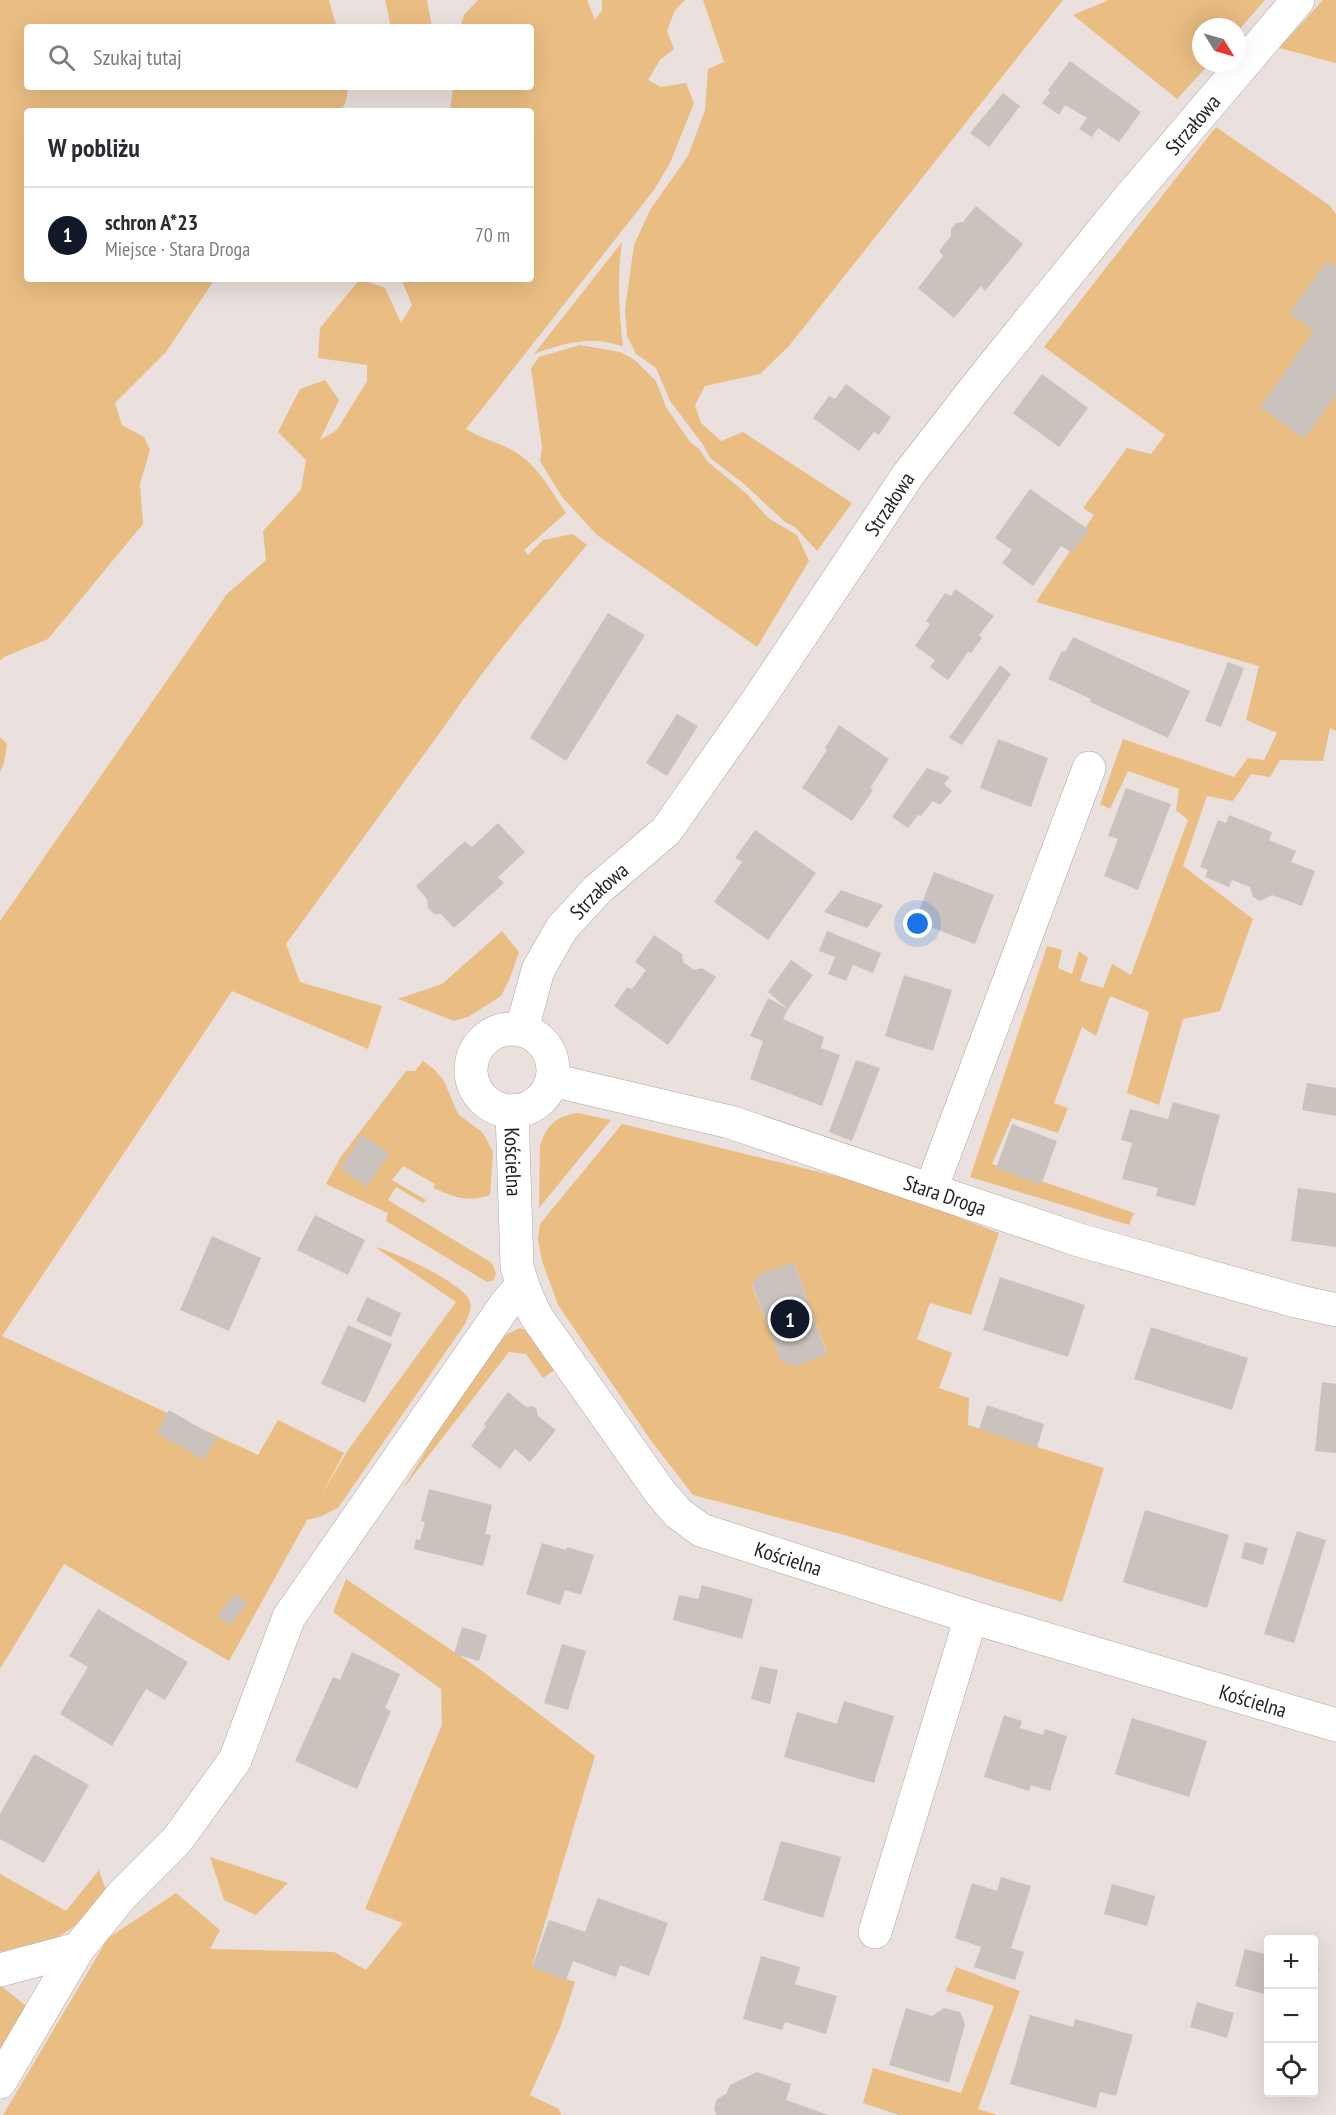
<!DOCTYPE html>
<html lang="pl">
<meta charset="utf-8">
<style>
body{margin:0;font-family:"PT Sans Narrow",sans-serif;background:#f7f7f7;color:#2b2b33}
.controls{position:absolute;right:18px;bottom:18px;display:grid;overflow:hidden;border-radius:6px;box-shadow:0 6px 24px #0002}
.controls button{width:54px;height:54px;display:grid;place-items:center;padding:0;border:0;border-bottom:2px solid #e1e1e2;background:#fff;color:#2b2b33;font:30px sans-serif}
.compass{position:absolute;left:1192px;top:18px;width:54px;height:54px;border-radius:50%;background:#fff;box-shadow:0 6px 24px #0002;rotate:127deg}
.you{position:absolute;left:918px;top:924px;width:21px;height:21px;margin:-15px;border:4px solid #fff;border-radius:50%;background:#1a73e8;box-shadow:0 0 0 9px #1a73e833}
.badge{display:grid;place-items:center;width:39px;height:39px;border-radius:50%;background:#111827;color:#fff;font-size:20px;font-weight:700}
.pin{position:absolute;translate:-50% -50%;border:3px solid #fff;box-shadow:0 2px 6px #0006}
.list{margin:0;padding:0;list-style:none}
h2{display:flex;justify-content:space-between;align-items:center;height:78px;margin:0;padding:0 24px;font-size:26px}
h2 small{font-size:20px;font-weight:400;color:#7c7c81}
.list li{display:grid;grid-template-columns:39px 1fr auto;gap:18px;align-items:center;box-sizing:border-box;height:96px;padding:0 24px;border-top:2px solid #e1e1e2}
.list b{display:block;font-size:22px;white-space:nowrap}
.list p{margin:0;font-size:20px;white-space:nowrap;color:#7c7c81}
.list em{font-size:20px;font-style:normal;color:#7c7c81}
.icon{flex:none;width:33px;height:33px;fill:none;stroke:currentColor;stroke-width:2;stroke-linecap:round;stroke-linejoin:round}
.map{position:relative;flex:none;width:1336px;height:2115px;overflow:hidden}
.search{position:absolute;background:#fff;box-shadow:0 6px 24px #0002;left:24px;top:24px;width:510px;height:66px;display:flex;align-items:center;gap:15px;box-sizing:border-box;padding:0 21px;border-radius:6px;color:#7c7c81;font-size:22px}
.panel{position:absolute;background:#fff;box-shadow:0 6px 24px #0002;left:24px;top:108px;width:510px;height:174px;border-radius:6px}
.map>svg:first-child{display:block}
.green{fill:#eabd83;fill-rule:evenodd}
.building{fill:#cac2bd}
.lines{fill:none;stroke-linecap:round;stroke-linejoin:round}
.minor-casing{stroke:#afa6a4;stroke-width:34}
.minor{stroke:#fff;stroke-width:33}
.labels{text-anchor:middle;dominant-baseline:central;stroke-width:4.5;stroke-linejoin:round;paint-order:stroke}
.street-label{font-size:21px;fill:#221f1e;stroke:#f8eeeb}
</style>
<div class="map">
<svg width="1336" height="2115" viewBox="0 0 1336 2115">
<rect width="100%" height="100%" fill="#eae1de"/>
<!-- green -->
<g class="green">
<polygon points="0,0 329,0 336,25 346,25 347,27 27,27 27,87 348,87 346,101 341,111 27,111 27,279 215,279 166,352 115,403 122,425 144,437 150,450 140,484 143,524 48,639 4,657 0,661"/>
<polygon points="385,0 427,0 432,27 391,27"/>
<path d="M478,0h109l8,20 7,-10v-10h83l-10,10 -8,21 7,18 -14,11 -12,20 13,7 25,-4 8,20 -24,60 -16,27 -188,239c14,9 29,12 44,20 26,13 40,40 56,64l-42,37 4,5 15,-15 30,-6 14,11c-48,57 -96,113 -138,175l-163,224 14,38 82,24 -14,43 -136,-58 -230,345 256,119 20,-35 66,33 -23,43 27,-46 108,-148 -81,-55c18,4 91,37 95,55 2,8 -2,14 -5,22l-127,184 -16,8 -15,4 -78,141 -165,-97 -64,105v-748l227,-327 39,-34 -3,-29 38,-41 5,-30 -28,-28 22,-43 25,-9 14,20 -19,40 17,-10 30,-49v-16l-49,-7 2,-30 40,-49 25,9 16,35 11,-18 -11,-26h130v-168h-81l3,-24h78v-60h-71l4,-12z"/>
<polygon points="703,0 1063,0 789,346 760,374 705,386 695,405 701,423 721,441 743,432 852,503 817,551 795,527 785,522 743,483 710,458 704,446 670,401 656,368 636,354 627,336 625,310 634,245 650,210 688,156 705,110 708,69 724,62"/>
<polygon points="1109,0 1265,0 1237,32 1237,27 1201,27 1201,63 1210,63 1177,99 1073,15"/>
<polygon points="1323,0 1336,0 1336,63 1279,48"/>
<polygon points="1216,127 1329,205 1336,214 1336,731 1330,728 1323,761 1280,760 1270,777 1251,774 1233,801 1207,796 1183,866 1253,919 1220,1011 1183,1019 1159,1105 1127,1093 1149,1012 1110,996 1096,1036 1082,1027 1054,1103 1068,1108 1058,1133 1012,1118 992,1164 1134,1213 1129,1225 970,1177 1047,946 1062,950 1058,968 1072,974 1079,951 1088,958 1080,981 1103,988 1112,964 1131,975 1188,820 1176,810 1179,789 1128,771 1110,809 1100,804 1123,739 1234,777 1248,758 1264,760 1277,733 1246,720 1259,666 1036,602 1094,515 1083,508 1127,448 1151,454 1165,435 1044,347"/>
<path d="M622,242c-5,36 -3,69 1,105 -29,-12 -60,-4 -89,7z"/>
<polygon points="580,345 620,352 635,360 656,381 666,407 690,442 699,449 708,462 747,494 768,518 797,535 809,561 757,647 597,535 562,497 540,461 542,447 531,368 539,357"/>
<polygon points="0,737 7,744 4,763 0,772"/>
<polygon points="502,931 519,952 510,978 501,996 468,1017 454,1021 398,999 442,984"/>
<path d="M423,1061l12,9 9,11 14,33 24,18 5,8 6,12 -3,43c-23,8 -35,2 -57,-7l2,-4 -32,-18 -11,14 34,20 -3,3 -27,-16 -8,13 104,63 4,10 -2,7 -7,2 -101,-61 2,-8 -62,-29 14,-26 66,-87h9z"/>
<path d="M577,1113l34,7 -72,88 1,-62c6,-20 16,-30 37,-33z"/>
<path d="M622,1124l255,62 122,47 -28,82 -41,-12 -13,36 35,14 -13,35 30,10 -1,27 136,43 -42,134 -214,-66 -155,-41 -41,-53 -94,-137 -16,-44 -4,-22 2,-15zM794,1263l33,90 -32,13 -14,-5 -29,-76 10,-12z"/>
<polygon points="520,1328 532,1333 556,1369 543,1378 526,1354 509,1352 402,1490 485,1353 503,1336"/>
<polygon points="346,1579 478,1668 595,1756 532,1966 575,1982 560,2028 530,2095 559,2109 561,2115 3,2115 108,1938 176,1893 220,1930 210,1949 334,1952 366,1970 403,1923 365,1909 442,1725 441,1689 333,1612"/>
<polygon points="210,1857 288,1883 256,1915 224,1900"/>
<polygon points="99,1870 106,1890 93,1914 58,1937 0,1952 0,1874 66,1911"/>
<polygon points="956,1967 1020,1991 978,2109 997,2115 899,2115 863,2103 873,2068 961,2093 994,2006 946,1991"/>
<polygon points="0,1985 34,2012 0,2072"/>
</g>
<!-- building -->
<g class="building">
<polygon points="1070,61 1141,112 1119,142 1098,128 1092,137 1079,129 1087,118 1065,105 1059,115 1042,103 1050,93 1048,90"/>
<polygon points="1003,93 1020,106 989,147 970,133"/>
<polygon points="976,206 1023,244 985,291 981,286 954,318 918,288 943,256 939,251 951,236 951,229 956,223 963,222"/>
<polygon points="1327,261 1336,267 1336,395 1304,439 1260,407 1314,331 1289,313"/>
<polygon points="1042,374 1088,408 1059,447 1013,413"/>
<polygon points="846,384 891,417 879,435 874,432 859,451 813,418 829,396 835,399"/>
<polygon points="1030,489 1089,530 1072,553 1061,546 1033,586 1002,563 1012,550 995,538"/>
<polygon points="955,589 994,616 979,635 982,638 971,653 968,652 948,680 930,667 935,660 915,646 930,624 926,621 945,593 951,596"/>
<polygon points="608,613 645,635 566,761 530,738"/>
<polygon points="1073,637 1190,691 1168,738 1090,702 1091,699 1048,679 1062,651 1065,652"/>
<polygon points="1228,662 1244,668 1221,727 1205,721"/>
<polygon points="1000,665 1011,674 962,745 949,738"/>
<polygon points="677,714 698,726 667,776 646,763"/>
<polygon points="839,725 889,759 870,788 873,790 852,821 802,788 827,750 825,748"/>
<polygon points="998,739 1048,758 1031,807 980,788"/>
<polygon points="927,768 950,777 944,784 952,791 940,805 933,801 921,816 918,815 908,828 892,817"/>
<polygon points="1126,788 1171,804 1138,890 1104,876 1118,839 1108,836"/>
<polygon points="1229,815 1272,832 1269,840 1296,851 1291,862 1315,871 1302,906 1272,895 1260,901 1253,897 1250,887 1232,880 1229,887 1205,877 1208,870 1200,867 1218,820 1226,823"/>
<polygon points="498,823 525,852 498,877 504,883 454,928 441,914 434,914 428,908 427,899 416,886 465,841 472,847"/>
<polygon points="755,830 816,873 768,940 714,902 742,862 735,858"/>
<polygon points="934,872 994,895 975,944 915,921"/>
<polygon points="841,890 883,905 867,928 824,912"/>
<polygon points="827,931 881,953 873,973 853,965 846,981 828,974 835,957 819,951"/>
<polygon points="654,935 682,954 683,962 694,970 702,968 716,977 668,1045 614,1006 627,987 632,989 646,970 635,962"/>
<polygon points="791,960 813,975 788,1009 768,992"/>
<polygon points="904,975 952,990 933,1051 885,1036"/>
<polygon points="768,998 788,1009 783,1019 824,1037 821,1048 840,1055 822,1106 750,1079 763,1041 750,1036"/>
<polygon points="856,1060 880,1068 852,1141 829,1132"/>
<polygon points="1307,1083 1336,1088 1336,1116 1302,1110"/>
<polygon points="1173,1102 1220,1115 1195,1206 1156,1196 1158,1188 1122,1179 1132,1143 1121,1140 1130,1109 1168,1119"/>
<polygon points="1012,1124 1057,1141 1041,1185 996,1168"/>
<polygon points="362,1135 390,1153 367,1187 340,1168"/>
<polygon points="1298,1188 1336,1193 1336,1247 1291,1241"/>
<polygon points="315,1215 365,1240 348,1275 297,1250"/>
<polygon points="212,1236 261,1258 229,1331 180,1310"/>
<polygon points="794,1263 827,1354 795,1366 781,1361 752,1284 762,1273"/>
<polygon points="1000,1277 1085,1305 1068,1357 983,1330"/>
<polygon points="367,1297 401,1313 391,1337 356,1321"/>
<polygon points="348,1325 392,1344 365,1403 321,1384"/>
<polygon points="1151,1327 1248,1358 1232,1410 1134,1379"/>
<polygon points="1322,1382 1336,1384 1336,1453 1315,1451"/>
<polygon points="508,1392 526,1407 533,1406 537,1410 538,1416 556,1430 530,1462 515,1449 500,1469 471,1446 486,1426 484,1424"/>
<polygon points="987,1405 1044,1424 1037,1448 979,1429"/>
<polygon points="169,1410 217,1438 204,1460 157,1433"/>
<polygon points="429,1489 492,1505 485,1534 491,1535 483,1566 414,1549 416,1539 420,1540 425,1522 421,1521"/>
<polygon points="1145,1510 1229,1535 1207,1608 1123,1582"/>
<polygon points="1297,1531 1326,1540 1294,1643 1264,1634"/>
<polygon points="1245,1542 1268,1548 1263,1565 1241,1558"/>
<polygon points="542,1543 566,1550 567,1547 594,1555 581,1595 565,1590 560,1605 526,1594"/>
<polygon points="702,1585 753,1599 742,1639 673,1620 679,1595 698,1599"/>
<polygon points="235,1593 247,1603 230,1626 217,1616"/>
<polygon points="98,1609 188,1662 165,1700 146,1689 112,1746 60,1714 88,1667 69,1656"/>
<polygon points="462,1627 487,1635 479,1661 454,1654"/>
<polygon points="562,1644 586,1651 568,1710 544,1703"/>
<polygon points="352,1652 400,1674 385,1708 391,1711 357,1789 295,1761 333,1677 340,1680"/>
<polygon points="760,1666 778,1670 770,1704 751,1699"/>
<polygon points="844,1701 894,1716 874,1783 784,1757 797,1712 837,1724"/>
<polygon points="1004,1715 1022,1721 1020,1728 1043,1735 1045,1729 1067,1736 1050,1791 1031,1785 1029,1791 984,1777"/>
<polygon points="1132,1718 1207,1741 1189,1797 1115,1774"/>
<polygon points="34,1754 89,1785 44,1863 0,1839 0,1814"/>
<polygon points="781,1841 841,1857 823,1918 763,1900"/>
<polygon points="1001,1877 1031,1886 1011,1948 1024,1952 1015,1980 974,1967 981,1947 955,1938 972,1883 997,1891"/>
<polygon points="1112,1884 1155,1896 1147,1926 1104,1914"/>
<polygon points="598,1898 668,1923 649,1976 620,1965 616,1977 573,1961 566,1980 532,1967 549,1920 585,1932"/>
<polygon points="1245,1949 1268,1955 1268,1995 1235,1986"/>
<polygon points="761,1956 800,1967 795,1984 837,1996 826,2034 785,2022 782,2030 743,2019"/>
<polygon points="1314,1967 1319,1969 1314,1986"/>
<polygon points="1197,2002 1234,2013 1227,2038 1190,2027"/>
<polygon points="906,2008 932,2016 944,2008 960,2012 965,2024 949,2083 889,2065"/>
<polygon points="1030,2015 1073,2027 1075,2019 1133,2035 1116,2096 1100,2092 1096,2108 1010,2084"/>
<polygon points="757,2072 791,2084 786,2100 828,2115 716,2115 714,2109 717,2099 726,2094 730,2085"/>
</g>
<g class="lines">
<!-- minor casing -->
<g class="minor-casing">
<g id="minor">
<circle cx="512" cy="1070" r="41"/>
<path id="s1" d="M522,1029l16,-59 24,-42 35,-38 69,-59 94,-134 148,-222 73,-94 145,-179 172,-202"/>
<path id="s2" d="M552,1080l178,42 349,118 217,61 40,9"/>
<path id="s3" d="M512,1111l5,155c5,19 11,36 21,53l122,173 18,21 23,17 270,87 365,108"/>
<polyline points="931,1189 1089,768"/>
<polyline points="875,1932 971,1617"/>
<polyline points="0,1970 78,1949"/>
<polyline points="0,2082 78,1949 123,1894 177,1840 235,1760 289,1617 506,1304 522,1285"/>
</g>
</g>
<!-- minor -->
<use href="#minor" class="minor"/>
</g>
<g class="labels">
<!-- street labels -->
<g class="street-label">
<text stroke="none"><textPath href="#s1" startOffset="1134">Strzałowa</textPath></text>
<text stroke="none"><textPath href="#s1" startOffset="648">Strzałowa</textPath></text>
<text stroke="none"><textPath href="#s1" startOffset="162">Strzałowa</textPath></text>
<text stroke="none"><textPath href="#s3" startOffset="51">Kościelna</textPath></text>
<text stroke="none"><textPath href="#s2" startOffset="410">Stara Droga</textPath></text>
<text stroke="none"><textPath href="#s3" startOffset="572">Kościelna</textPath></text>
<text stroke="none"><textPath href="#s3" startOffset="1058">Kościelna</textPath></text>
</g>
</g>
</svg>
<div class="controls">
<button>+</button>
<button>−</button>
<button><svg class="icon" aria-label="locate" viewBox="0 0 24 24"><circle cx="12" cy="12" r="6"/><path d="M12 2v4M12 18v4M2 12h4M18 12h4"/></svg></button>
</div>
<svg class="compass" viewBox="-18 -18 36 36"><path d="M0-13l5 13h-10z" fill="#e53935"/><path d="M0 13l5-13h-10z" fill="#7c7c81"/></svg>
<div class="you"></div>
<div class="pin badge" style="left:790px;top:1319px">1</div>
<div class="search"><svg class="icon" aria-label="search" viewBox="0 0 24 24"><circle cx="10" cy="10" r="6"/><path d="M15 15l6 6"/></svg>Szukaj tutaj</div>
<section class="panel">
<h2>W pobliżu<small></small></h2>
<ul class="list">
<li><span class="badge">1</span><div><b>schron A*23</b><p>Miejsce · Stara Droga</p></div><em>70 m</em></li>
</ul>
</section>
</div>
